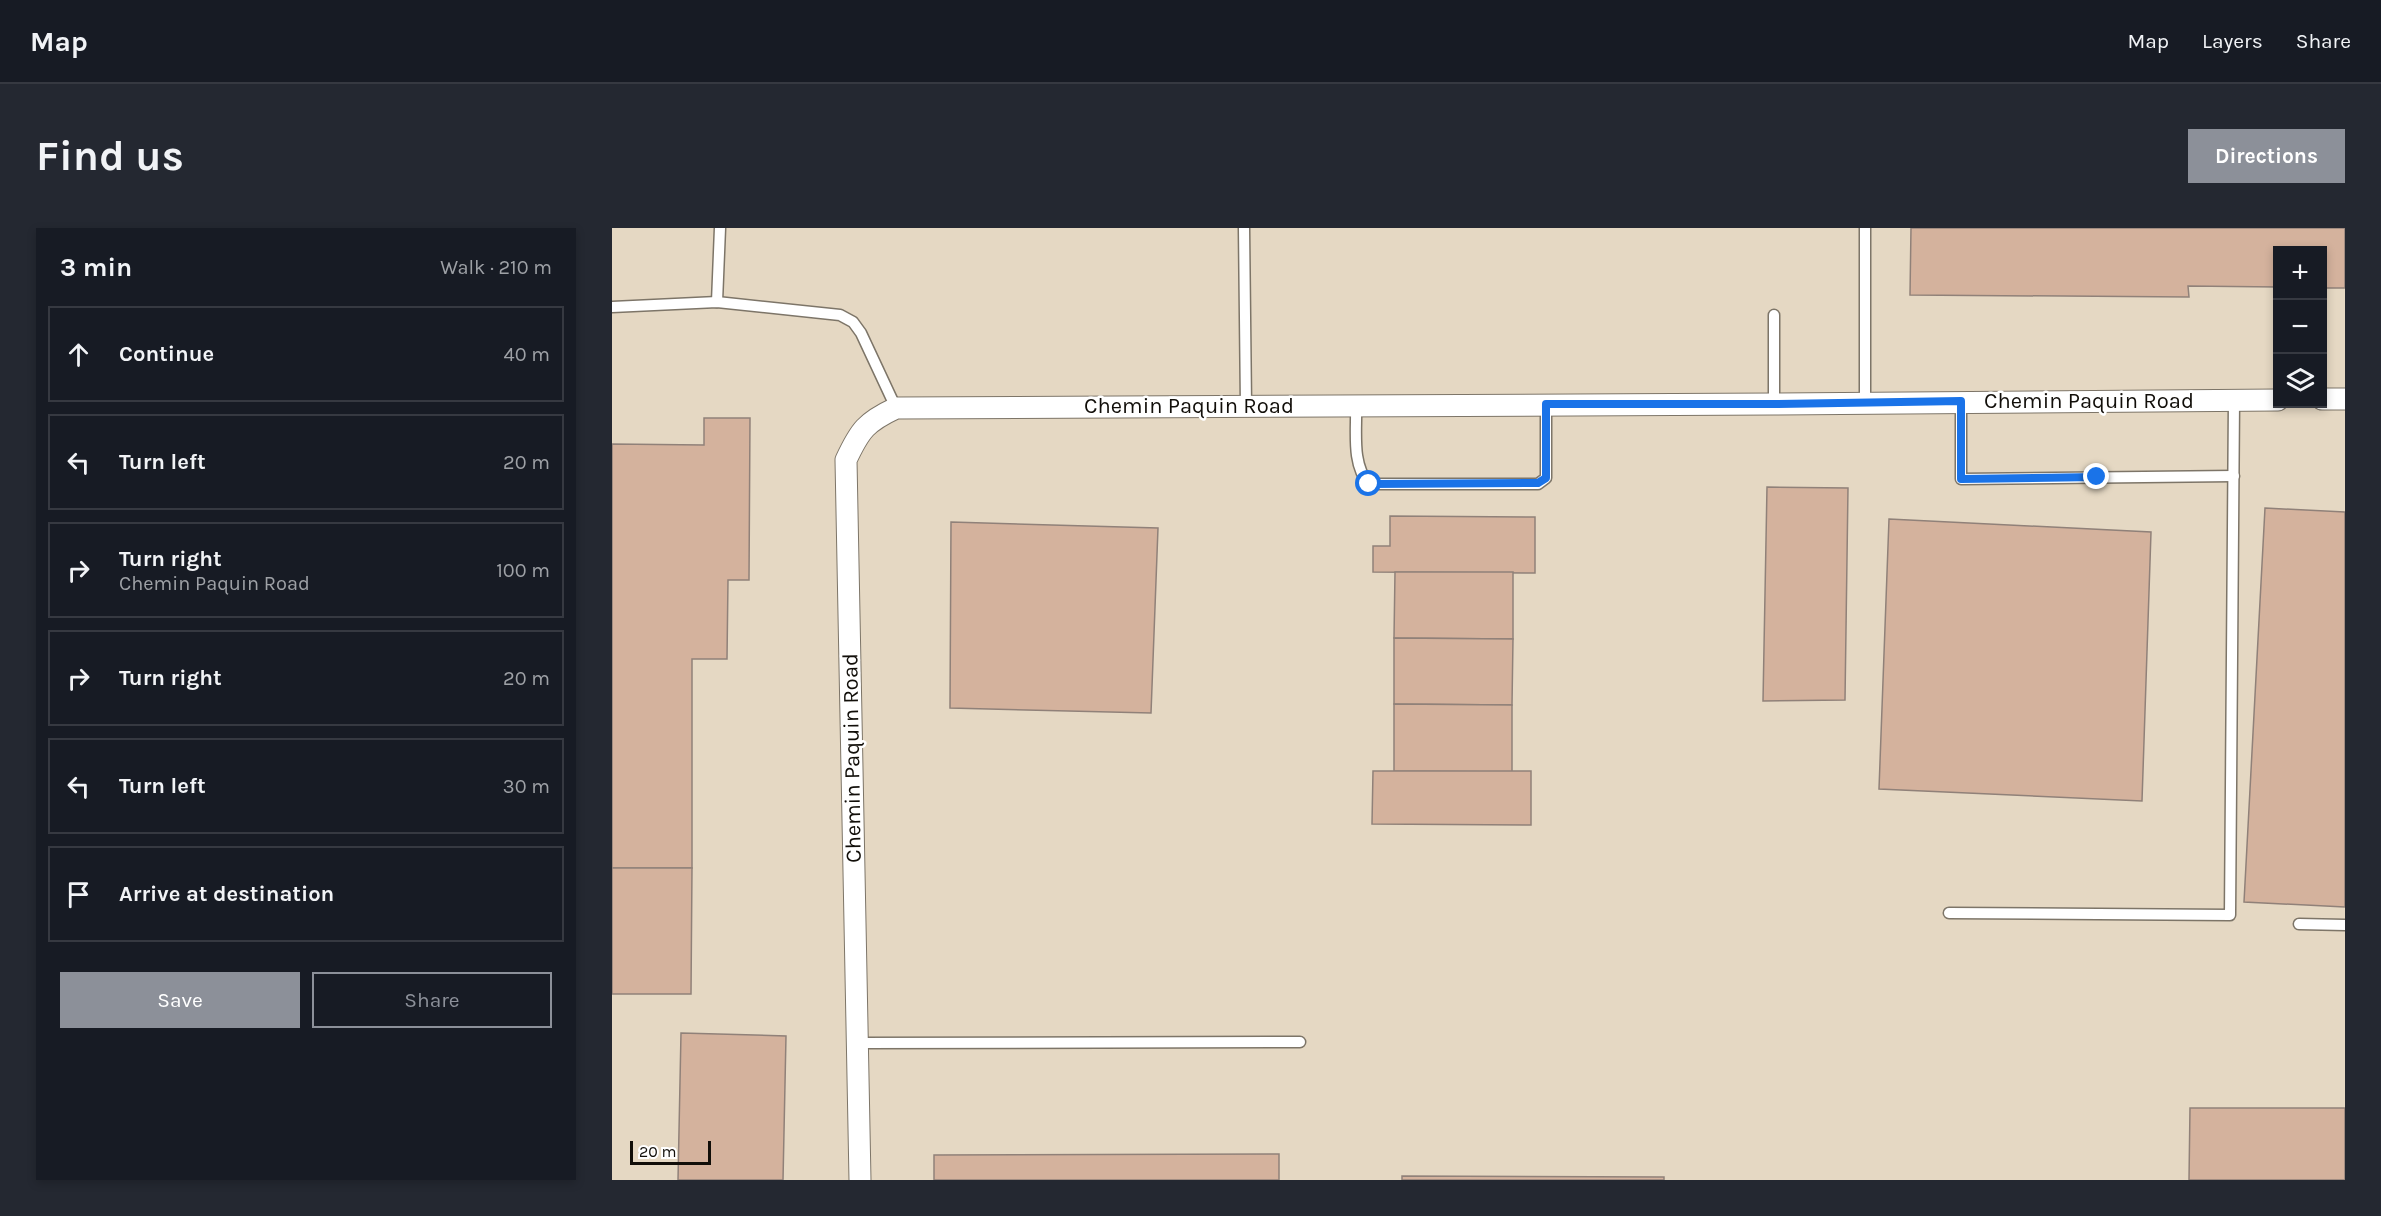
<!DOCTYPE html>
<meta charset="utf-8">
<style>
body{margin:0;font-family:Karla,sans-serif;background:#242831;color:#f1f3f6}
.controls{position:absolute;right:18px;top:18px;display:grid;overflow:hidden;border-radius:0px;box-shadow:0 3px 9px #0003}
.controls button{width:54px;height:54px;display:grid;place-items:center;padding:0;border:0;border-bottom:2px solid #363941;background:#171b24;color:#f1f3f6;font:30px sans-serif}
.scale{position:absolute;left:18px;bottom:15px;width:81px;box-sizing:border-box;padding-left:6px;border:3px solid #110e09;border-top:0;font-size:16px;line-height:21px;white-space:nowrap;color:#110e09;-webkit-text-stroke:4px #fff;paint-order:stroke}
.stop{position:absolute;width:18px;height:18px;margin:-14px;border:4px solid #1a73e8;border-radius:50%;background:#fff}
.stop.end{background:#1a73e8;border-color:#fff;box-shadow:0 2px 6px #0008}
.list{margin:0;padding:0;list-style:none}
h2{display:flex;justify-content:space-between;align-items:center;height:78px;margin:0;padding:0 24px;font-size:26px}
h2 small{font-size:20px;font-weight:400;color:#9ea1a6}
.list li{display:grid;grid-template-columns:39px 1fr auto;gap:18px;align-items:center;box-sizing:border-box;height:96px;margin:0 12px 12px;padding:0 12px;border:2px solid #363941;border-radius:0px}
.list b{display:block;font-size:22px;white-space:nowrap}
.list p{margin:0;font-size:20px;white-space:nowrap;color:#9ea1a6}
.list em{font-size:20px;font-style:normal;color:#9ea1a6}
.actions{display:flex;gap:12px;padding:18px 24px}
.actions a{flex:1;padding:14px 0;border:2px solid #8c9099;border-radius:0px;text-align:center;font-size:21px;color:#8c9099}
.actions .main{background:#8c9099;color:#fff}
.icon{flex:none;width:33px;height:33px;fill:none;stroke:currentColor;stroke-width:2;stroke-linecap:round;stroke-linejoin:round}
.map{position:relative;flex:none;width:1733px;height:952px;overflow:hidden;border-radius:0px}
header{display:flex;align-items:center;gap:36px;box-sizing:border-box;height:84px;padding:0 30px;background:#171b24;border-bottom:2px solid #363941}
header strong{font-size:28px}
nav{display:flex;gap:33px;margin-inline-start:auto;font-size:21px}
.intro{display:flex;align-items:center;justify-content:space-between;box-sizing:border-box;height:144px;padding:0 36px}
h1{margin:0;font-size:42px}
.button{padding:15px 27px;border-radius:0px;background:#8c9099;color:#fff;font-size:21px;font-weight:700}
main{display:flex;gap:36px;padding:0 36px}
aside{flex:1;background:#171b24;border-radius:0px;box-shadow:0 3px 9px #0003}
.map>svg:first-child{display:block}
.built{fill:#e5d8c3;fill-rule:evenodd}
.building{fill:#d4b29d;stroke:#908179;stroke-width:1.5}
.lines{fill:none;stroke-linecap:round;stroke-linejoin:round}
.service-casing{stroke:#7d7568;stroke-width:13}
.minor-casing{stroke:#7d7568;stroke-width:23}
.service{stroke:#fff;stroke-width:10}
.minor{stroke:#fff;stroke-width:21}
.route{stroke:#1a73e8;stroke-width:8}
.labels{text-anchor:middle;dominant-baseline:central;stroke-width:5;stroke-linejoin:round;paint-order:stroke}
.street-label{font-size:22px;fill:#110e09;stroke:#fff}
</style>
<header>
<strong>Map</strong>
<nav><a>Map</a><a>Layers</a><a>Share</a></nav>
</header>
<div class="intro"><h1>Find us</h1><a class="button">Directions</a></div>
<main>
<aside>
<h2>3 min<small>Walk · 210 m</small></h2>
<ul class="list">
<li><svg class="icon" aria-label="ahead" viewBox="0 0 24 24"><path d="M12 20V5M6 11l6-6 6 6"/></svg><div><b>Continue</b></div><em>40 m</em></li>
<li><svg class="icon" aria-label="left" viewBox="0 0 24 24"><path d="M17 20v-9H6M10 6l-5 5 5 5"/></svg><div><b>Turn left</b></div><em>20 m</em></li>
<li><svg class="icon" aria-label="right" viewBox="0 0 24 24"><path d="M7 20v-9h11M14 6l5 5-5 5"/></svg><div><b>Turn right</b><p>Chemin Paquin Road</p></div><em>100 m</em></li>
<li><svg class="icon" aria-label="right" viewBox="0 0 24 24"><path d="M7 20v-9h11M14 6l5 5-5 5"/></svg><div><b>Turn right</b></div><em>20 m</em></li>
<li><svg class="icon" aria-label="left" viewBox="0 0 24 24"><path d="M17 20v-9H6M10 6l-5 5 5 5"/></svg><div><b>Turn left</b></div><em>30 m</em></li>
<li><svg class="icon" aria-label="arrive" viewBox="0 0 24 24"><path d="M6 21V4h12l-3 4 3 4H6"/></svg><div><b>Arrive at destination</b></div></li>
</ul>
<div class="actions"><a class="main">Save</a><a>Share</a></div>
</aside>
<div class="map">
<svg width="1733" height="952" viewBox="0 0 1733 952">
<rect width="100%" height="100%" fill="#eee5d6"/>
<!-- built -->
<path class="built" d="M0,0h1733v952h-1733zM1666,22h44v154h-44z"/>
<!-- building -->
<g class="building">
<polygon points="1299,0 1733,0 1733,60 1710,60 1710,22 1666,22 1666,59 1576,58 1577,69 1298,67"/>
<polygon points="92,190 138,190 137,352 116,352 115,431 80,431 80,640 0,640 0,216 92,217"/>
<polygon points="1155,259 1236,260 1233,472 1151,473"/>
<polygon points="1653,280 1733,284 1733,679 1632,674"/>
<polygon points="778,288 923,289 923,345 761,344 761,318 778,318"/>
<polygon points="1277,291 1539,304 1530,573 1267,561"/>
<polygon points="339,294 546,300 539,485 338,480"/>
<polygon points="783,344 901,344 901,411 782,410"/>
<polygon points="782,410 901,411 900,477 782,476"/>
<polygon points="782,476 900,477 900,544 782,543"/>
<polygon points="761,543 919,543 919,597 760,596"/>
<polygon points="0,640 80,640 79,766 0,766"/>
<polygon points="69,805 174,808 171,952 66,952"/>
<polygon points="1578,880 1733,880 1733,952 1577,952"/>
<polygon points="667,926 667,952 322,952 322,927"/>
<polygon points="790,948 1052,949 1052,952 790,952"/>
</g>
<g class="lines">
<!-- service casing -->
<g class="service-casing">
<g id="service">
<polyline points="632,0 634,178"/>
<polyline points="1253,0 1253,174"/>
<polyline points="105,74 108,0"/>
<polyline points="0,79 105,74 228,87 241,94 249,105 284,180"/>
<polyline points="1162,87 1162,176"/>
<polyline points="1349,173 1349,251 1622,248"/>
<path d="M744,177c1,25 -5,59 13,79h169l8,-6v-74"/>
<polyline points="1337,685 1618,687 1622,172"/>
<polyline points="1687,696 1733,697"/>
<polyline points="246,815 688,814"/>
</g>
</g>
<!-- minor casing -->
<g class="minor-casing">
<g id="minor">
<polyline points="1710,171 1733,171"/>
<path d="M248,952l-14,-720c14,-30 20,-38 50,-52l878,-4 504,-4"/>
</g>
</g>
<!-- service -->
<use href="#service" class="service"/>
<!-- minor -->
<use href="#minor" class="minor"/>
</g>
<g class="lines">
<!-- route -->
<polyline class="route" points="757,256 926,255 934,250 934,176 1162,176 1349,173 1349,251 1485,249"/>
</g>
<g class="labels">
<!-- street labels -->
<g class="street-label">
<text x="1477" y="173">Chemin Paquin Road</text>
<text x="577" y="178">Chemin Paquin Road</text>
<text transform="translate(240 530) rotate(-91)">Chemin Paquin Road</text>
</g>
</g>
</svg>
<div class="controls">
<button>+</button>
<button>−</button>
<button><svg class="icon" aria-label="layers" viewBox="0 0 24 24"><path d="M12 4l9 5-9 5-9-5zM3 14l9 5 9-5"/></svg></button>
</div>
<div class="scale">20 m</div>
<div class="stop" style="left:757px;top:256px"></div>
<div class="stop end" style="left:1485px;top:249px"></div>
</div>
</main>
